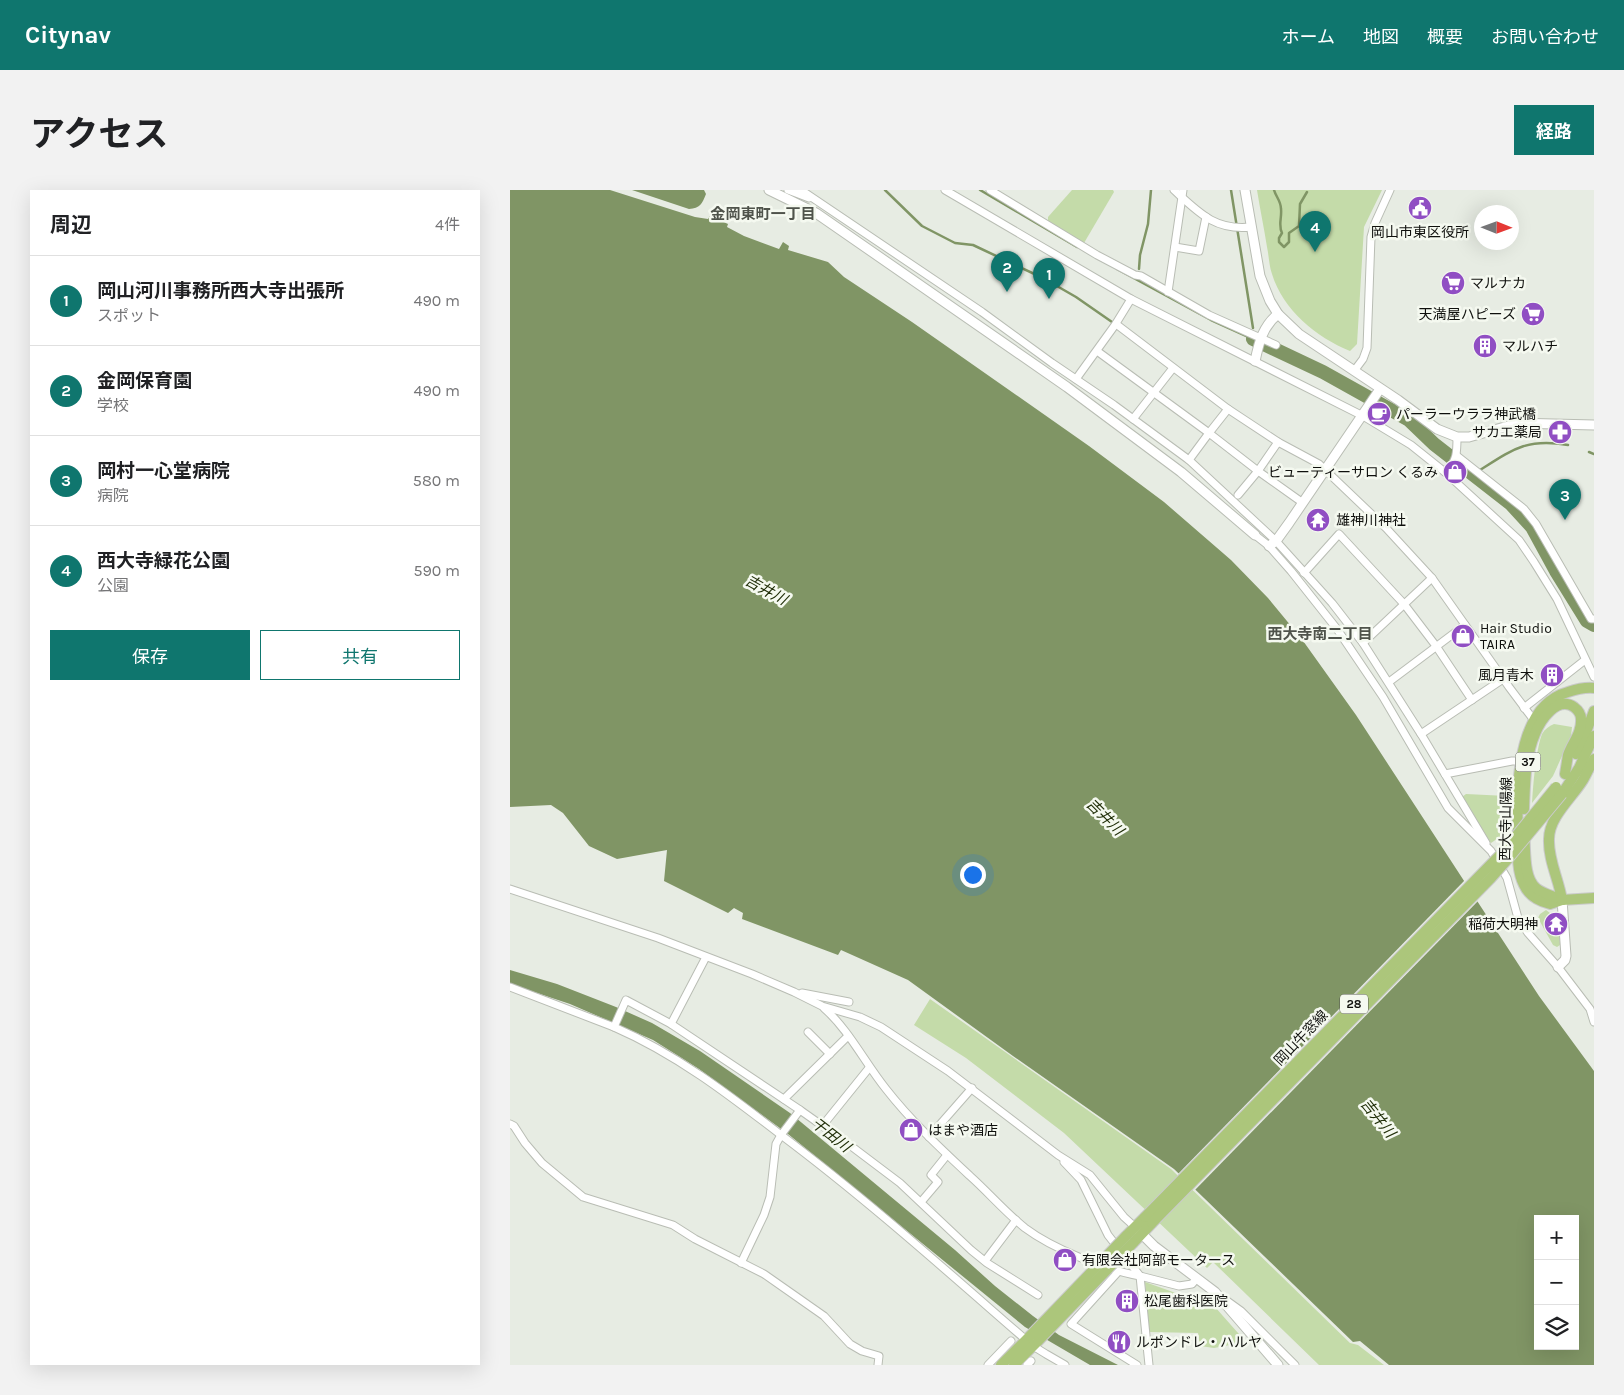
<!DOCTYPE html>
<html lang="ja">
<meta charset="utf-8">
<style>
body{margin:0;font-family:Karla,"Noto Sans JP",sans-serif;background:#f2f2f2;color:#202124}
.controls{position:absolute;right:15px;bottom:15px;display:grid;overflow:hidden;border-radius:0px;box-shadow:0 5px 20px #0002}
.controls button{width:45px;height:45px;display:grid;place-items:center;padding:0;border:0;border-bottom:1px solid #e0e0e0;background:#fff;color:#202124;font:25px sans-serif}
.compass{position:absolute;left:964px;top:15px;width:45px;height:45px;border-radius:50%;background:#fff;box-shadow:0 5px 20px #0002;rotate:91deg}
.you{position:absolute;left:462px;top:684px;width:18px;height:18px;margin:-12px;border:4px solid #fff;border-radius:50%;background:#1a73e8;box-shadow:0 0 0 8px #1a73e833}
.badge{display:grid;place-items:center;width:32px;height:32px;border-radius:50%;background:#0f766e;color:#fff;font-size:16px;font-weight:700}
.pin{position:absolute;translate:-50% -41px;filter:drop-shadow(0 1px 2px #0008)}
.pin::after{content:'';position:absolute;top:26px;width:18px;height:15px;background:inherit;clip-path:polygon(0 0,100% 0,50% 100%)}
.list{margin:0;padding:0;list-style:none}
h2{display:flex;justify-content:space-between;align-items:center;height:65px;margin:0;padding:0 20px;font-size:21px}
h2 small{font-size:16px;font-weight:400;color:#757577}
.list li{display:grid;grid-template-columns:32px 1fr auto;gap:15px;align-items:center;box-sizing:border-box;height:90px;padding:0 20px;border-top:1px solid #e0e0e0}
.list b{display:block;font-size:19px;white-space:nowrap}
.list p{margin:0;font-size:16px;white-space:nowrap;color:#757577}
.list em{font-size:16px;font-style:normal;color:#757577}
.actions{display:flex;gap:10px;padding:15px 20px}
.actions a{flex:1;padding:11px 0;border:1px solid #0f766e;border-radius:0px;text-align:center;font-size:18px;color:#0f766e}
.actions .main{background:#0f766e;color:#fff}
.icon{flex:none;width:28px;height:28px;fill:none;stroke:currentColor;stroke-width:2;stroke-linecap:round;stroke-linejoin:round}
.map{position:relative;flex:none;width:1084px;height:1175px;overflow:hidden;border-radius:0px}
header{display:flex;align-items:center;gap:30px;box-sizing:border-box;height:70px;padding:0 25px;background:#0f766e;color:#fff}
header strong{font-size:24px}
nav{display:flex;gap:28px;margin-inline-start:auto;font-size:18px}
.intro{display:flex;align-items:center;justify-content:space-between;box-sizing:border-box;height:120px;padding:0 30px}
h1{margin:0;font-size:35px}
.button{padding:12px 22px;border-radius:0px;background:#0f766e;color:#fff;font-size:18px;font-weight:700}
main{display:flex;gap:30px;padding:0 30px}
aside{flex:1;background:#fff;border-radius:0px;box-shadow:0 5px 20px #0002}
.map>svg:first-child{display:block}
.green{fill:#c4dba9}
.water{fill:#809565;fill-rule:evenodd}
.pier{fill:#e7ece3}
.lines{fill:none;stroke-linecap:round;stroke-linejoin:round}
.stream{stroke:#809565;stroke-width:2.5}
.river{stroke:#809565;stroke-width:14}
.minor-casing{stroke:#b9bdb4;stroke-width:9}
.tertiary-casing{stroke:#b9bdb4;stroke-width:11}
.primary-casing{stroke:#cacaca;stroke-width:12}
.minor{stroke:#fff;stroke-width:7}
.tertiary{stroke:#fff;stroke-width:9}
.primary{stroke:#acc67b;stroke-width:10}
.primary-bridge-casing{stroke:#cacaca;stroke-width:12;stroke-linecap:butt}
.primary-bridge{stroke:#acc67b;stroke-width:10}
.labels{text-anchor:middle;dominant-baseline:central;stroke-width:5;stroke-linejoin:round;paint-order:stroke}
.shield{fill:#f5f9f0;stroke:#545651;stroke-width:1}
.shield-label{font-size:12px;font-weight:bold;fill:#0f100d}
.poi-label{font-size:14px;fill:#0f100d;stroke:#f5f9f0;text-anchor:start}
.street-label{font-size:14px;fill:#0f100d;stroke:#f5f9f0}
.neighbourhood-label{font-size:15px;font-weight:bold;fill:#4f534b;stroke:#f5f9f0}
.water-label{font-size:15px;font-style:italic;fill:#212f09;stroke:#f5f9f0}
</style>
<header>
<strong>Citynav</strong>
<nav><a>ホーム</a><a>地図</a><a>概要</a><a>お問い合わせ</a></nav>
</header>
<div class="intro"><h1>アクセス</h1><a class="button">経路</a></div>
<main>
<aside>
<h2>周辺<small>4件</small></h2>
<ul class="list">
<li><span class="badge">1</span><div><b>岡山河川事務所西大寺出張所</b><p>スポット</p></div><em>490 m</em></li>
<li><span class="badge">2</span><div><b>金岡保育園</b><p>学校</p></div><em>490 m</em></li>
<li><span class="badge">3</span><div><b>岡村一心堂病院</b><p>病院</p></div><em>580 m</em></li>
<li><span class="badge">4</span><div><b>西大寺緑花公園</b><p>公園</p></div><em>590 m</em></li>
</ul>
<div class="actions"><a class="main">保存</a><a>共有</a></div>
</aside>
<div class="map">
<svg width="1084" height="1175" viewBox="0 0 1084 1175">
<rect width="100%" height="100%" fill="#e7ece3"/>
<!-- green -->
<g class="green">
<polygon points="562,0 603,0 604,2 574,53 538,32 538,27"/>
<path d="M747,0h125l-18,37 -7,117 -7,7c-34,-14 -67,-41 -78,-77 -3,-8 -3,-18 -5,-27 -3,-19 -7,-38 -10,-57z"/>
<path d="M1044,534l18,3 -1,9 -18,40 -21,27c1,-18 4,-53 10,-69 3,-5 7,-8 12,-10z"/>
<polygon points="956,604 997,606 997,642 981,653 960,622 952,607"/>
<polygon points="1036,720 1049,730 1050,755 1047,757 1043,755 1028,728 1030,724"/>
<polygon points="420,809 661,979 840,1153 848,1155 874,1175 809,1175 703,1072 697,1078 554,943 456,868 404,835"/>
<polygon points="635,1092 705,1117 736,1152 704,1158 690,1156 688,1143 638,1142"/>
</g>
<!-- water -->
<g class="water">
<path d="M0,0h100l85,27 13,2 2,-3 18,8 -1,3 17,9 35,13 4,-7 6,4 -1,4 40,12 16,15 68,45 177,124 75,56 67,58 37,38 33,40 55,77 183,281 55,75v294h-205l-29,-24 -7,1 -179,-173 -161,-113 -105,-76 -67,-30 -3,5 -96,-36 1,-6 -9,-5 -6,5 -64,-32 3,-31 -50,9 -28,-13 -26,-33 -12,-8 -41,2zM1028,1029h37v127h-37z"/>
<path d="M122,0h72l2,4c-4,10 -6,14 -17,15z"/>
<polygon points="0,780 47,794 106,817 142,833 190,861 280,923 445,1060 485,1096 523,1126 549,1145 608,1175 580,1175 515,1137 278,944 189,879 143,850 60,814 0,794"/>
</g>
<!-- pier -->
<polygon class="pier" points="955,690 969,710 684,1001 667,985"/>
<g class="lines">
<!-- stream -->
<g class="stream">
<polyline points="375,0 412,36 445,53 463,55 533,88 566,107 602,132"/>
<polyline points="470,0 567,57"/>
<polyline points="721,0 743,138"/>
<path d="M764,0c2,7 7,11 7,19 1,9 -3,16 1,24l-3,5v4l5,5 5,-5v-9l10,-7 1,-22 7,-12"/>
<polyline points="607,79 701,130 743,149"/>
<polyline points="629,79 630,65 638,34 641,0"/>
<polyline points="1079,262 1084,264"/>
<path d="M970,280c33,-21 47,-32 88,-25"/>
</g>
<!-- river -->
<polyline class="river" points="743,149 813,182 899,230 924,254 1001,314 1022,337 1046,381 1077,431 1084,435"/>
<!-- minor casing -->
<g class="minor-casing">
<g id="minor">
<polyline points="278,0 299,8"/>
<polyline points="291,0 472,122 542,173 604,215 679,270 766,351 822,413 853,453 911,544"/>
<polyline points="435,0 621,109 853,226 901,255 936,283 1009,350 1024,372 1047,409 1084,487"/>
<polyline points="480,0 587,65 625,85 631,86 699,125 766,155"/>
<path d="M664,0c24,22 41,41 77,37"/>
<polyline points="665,57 689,61 696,27"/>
<polyline points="658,102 673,0"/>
<polyline points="606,134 718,219 768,252"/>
<polyline points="587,161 699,243 718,219"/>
<polyline points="844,181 853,169 857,158 861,47 865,33 880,0"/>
<polyline points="566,189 605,135 621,109"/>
<polyline points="623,229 663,178"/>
<polyline points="947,266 1014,319 1026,334 1081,429 1084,429"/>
<polyline points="679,270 699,243 748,281 728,305"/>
<path d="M936,283c11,-14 11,-19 11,-36"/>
<polyline points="793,313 748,281 768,252 809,274 876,338 922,388 999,497 1023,529"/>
<polyline points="745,345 759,356 781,381 827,439 873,507 938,618 981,661 997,688 1008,728 1018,743 1048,777 1080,819 1084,832"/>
<polyline points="794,383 829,344 894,414 926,456 962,510"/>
<polyline points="853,453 922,388"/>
<polyline points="879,492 955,435"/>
<polyline points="1014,518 1075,470"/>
<polyline points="935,584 1002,571 1011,571"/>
<polyline points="976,653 911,544 993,489"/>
<polyline points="0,699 148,748 242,784 284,802 312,816 350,827 371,837 438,881 548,965 580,985 614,1027 625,1037"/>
<polyline points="0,797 104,837 116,810 161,834 290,920 341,956 390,993 461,1060 477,1073 528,1105"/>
<polyline points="292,803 339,812"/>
<path d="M314,818c25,22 41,55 62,81 25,32 54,59 84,87 19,17 35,36 55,52 28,21 81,42 115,48l9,89"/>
<polyline points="161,834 196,767"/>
<path d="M104,837c62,27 114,67 167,108 88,66 169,139 252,211l13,8 19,11"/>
<polyline points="298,842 320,864"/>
<polyline points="274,909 338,846"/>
<polyline points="0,934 4,936 15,953 32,973 73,1007 163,1035 185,1049 254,1084 314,1126 340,1154 352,1161 369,1166 368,1175"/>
<polyline points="313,935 359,878"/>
<polyline points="419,947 462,898"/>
<polyline points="554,972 571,990 598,1045 630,1086 669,1096 682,1094 687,1088"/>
<polyline points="411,1012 428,992 421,985 437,965"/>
<polyline points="475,1071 506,1030"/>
<polyline points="231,1073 254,1025 260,1007 266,954 271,945 290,920"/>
<polyline points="608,1082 561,1134 627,1175"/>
<polyline points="713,1108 731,1121 785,1175"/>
<polyline points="478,1175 501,1151"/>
<polyline points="517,1175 521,1171"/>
</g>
</g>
<!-- tertiary casing -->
<g class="tertiary-casing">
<g id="tertiary">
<polyline points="259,0 306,23 557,197 671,282 745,345"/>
<polyline points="735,0 750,86 760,111 768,124 789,144 888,210 927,239 947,247 959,247 1009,233 1084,235"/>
<path d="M745,171c4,-19 8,-35 23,-47"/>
<polyline points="759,356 766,351 779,333 870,199"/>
<polyline points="1048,777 1055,770 1056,766 1052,710"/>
<polyline points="627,1039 644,1056 705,1102 768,1175"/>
</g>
</g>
<!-- primary casing -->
<g class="primary-casing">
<g id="primary">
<path d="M1084,498c-10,-1 -17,1 -26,4 -52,14 -52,97 -50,140 0,17 -2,38 6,53 5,11 14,16 26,19l12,-4 32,-2"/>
<polyline points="1066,564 1073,550 1084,521"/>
<polyline points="1052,604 1069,578 1084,546"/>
<path d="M1014,619c1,-24 1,-52 11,-75 5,-13 22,-39 39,-27 4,3 7,7 7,12 1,14 -9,24 -13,36 -1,6 -2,13 -3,19"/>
<path d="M1014,644c2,16 -1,43 12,54 7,6 18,8 26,12"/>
<path d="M1052,710c-3,-20 -14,-40 -13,-61 0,-22 23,-41 34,-59 4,-7 7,-14 11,-21"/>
<polyline points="616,1046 635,1027"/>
<polyline points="623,1053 642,1033"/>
<polyline points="491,1175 520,1146"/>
<polyline points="504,1175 528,1151"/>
</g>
</g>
<!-- minor -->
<use href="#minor" class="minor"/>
<!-- tertiary -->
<use href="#tertiary" class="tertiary"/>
<!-- primary -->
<use href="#primary" class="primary"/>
<!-- primary-bridge casing -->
<g class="primary-bridge-casing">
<g id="primary-bridge">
<polyline points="635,1027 993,662 1046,597"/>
<polyline points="642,1033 981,688 997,670 1052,604"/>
<polyline points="520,1146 616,1046"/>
<polyline points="528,1151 623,1053"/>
</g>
</g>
<!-- primary-bridge -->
<use href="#primary-bridge" class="primary-bridge"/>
</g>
<!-- icons -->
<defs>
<g id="civic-disc" transform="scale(1.25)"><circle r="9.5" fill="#904ec3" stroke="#f5f9f0"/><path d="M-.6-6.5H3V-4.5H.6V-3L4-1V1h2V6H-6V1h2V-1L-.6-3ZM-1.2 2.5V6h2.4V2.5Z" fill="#fff"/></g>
<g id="supermarket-disc" transform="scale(1.25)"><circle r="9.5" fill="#904ec3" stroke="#f5f9f0"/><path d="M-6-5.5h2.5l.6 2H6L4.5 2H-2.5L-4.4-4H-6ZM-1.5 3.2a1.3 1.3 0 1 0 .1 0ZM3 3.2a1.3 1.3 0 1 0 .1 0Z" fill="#fff"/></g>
<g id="building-disc" transform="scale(1.25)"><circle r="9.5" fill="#904ec3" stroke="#f5f9f0"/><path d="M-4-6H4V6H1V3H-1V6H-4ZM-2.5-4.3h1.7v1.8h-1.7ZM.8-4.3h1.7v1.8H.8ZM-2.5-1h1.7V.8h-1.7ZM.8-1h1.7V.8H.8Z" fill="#fff"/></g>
<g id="cafe-disc" transform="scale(1.25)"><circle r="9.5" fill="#904ec3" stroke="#f5f9f0"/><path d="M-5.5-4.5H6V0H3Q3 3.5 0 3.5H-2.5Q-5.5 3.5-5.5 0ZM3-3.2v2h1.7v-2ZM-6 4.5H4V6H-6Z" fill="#fff"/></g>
<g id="pharmacy-disc" transform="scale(1.25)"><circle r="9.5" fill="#904ec3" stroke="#f5f9f0"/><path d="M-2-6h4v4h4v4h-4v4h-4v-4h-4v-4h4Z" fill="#fff"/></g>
<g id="shop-disc" transform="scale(1.25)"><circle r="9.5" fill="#904ec3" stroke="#f5f9f0"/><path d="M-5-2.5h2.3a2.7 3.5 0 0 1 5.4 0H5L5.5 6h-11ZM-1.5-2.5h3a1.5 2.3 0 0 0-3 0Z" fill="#fff"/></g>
<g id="temple-disc" transform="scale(1.25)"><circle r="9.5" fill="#904ec3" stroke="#f5f9f0"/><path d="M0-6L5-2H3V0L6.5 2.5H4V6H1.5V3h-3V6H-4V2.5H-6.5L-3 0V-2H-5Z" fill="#fff"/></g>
<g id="restaurant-disc" transform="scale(1.25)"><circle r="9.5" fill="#904ec3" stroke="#f5f9f0"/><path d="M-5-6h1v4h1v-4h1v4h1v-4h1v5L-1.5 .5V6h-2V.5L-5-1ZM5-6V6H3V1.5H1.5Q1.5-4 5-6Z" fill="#fff"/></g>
</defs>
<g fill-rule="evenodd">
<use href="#civic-disc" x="910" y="18"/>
<use href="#supermarket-disc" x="943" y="93"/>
<use href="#supermarket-disc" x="1023" y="124"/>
<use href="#building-disc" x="975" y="156"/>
<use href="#cafe-disc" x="869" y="224"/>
<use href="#pharmacy-disc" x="1050" y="242"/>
<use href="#shop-disc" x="945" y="282"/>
<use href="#temple-disc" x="808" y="330"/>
<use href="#shop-disc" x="953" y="446"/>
<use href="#building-disc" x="1042" y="485"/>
<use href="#temple-disc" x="1046" y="734"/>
<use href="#shop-disc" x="401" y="940"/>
<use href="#shop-disc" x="555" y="1070"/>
<use href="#building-disc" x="617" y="1111"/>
<use href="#restaurant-disc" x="609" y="1152"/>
</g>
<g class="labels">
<!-- shield labels -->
<g class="shield">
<rect x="1005.5" y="562.5" width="25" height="19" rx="4"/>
<rect x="830" y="804.5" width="28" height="19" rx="4"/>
</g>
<g class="shield-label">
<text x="1018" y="572">37</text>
<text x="844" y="814">28</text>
</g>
<!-- poi labels -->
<g class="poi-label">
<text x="910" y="42" text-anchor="middle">岡山市東区役所</text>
<text x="960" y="93">マルナカ</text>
<text x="1006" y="124" text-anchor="end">天満屋ハピーズ</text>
<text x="992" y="156">マルハチ</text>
<text x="886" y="224">パーラーウララ神武橋</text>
<text x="1032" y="242" text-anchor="end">サカエ薬局</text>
<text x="928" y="282" text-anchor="end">ビューティーサロン くるみ</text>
<text x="826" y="330">雄神川神社</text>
<text x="970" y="438">Hair Studio<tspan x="970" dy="16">TAIRA</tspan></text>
<text x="1024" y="485" text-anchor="end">風月青木</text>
<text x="1028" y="734" text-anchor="end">稲荷大明神</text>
<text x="418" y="940">はまや酒店</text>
<text x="572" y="1070">有限会社阿部モータース</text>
<text x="634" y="1111">松尾歯科医院</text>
<text x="626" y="1152">ルポンドレ・ハルヤ</text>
</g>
<!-- street labels -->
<g class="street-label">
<text transform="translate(996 629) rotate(-89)">西大寺山陽線</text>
<text transform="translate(791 848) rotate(-46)">岡山牛窓線</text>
</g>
<!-- neighbourhood labels -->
<g class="neighbourhood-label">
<text x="253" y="24">金岡東町一丁目</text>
<text x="810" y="444">西大寺南二丁目</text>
</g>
<!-- water labels -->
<g class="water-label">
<text transform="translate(256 400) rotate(29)">吉井川</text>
<text transform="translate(595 627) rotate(45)">吉井川</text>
<text transform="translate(868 928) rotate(51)">吉井川</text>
<text transform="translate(321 945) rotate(38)">干田川</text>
</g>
</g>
</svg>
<div class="controls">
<button>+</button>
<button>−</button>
<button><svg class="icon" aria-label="layers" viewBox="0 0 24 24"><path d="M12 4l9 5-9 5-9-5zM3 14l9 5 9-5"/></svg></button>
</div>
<svg class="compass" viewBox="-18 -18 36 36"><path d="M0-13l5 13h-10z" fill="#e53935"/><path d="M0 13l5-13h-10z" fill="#757577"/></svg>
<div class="you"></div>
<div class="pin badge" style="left:539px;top:109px">1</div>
<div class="pin badge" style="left:497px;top:102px">2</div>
<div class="pin badge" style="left:1055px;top:330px">3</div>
<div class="pin badge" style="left:805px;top:62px">4</div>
</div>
</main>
